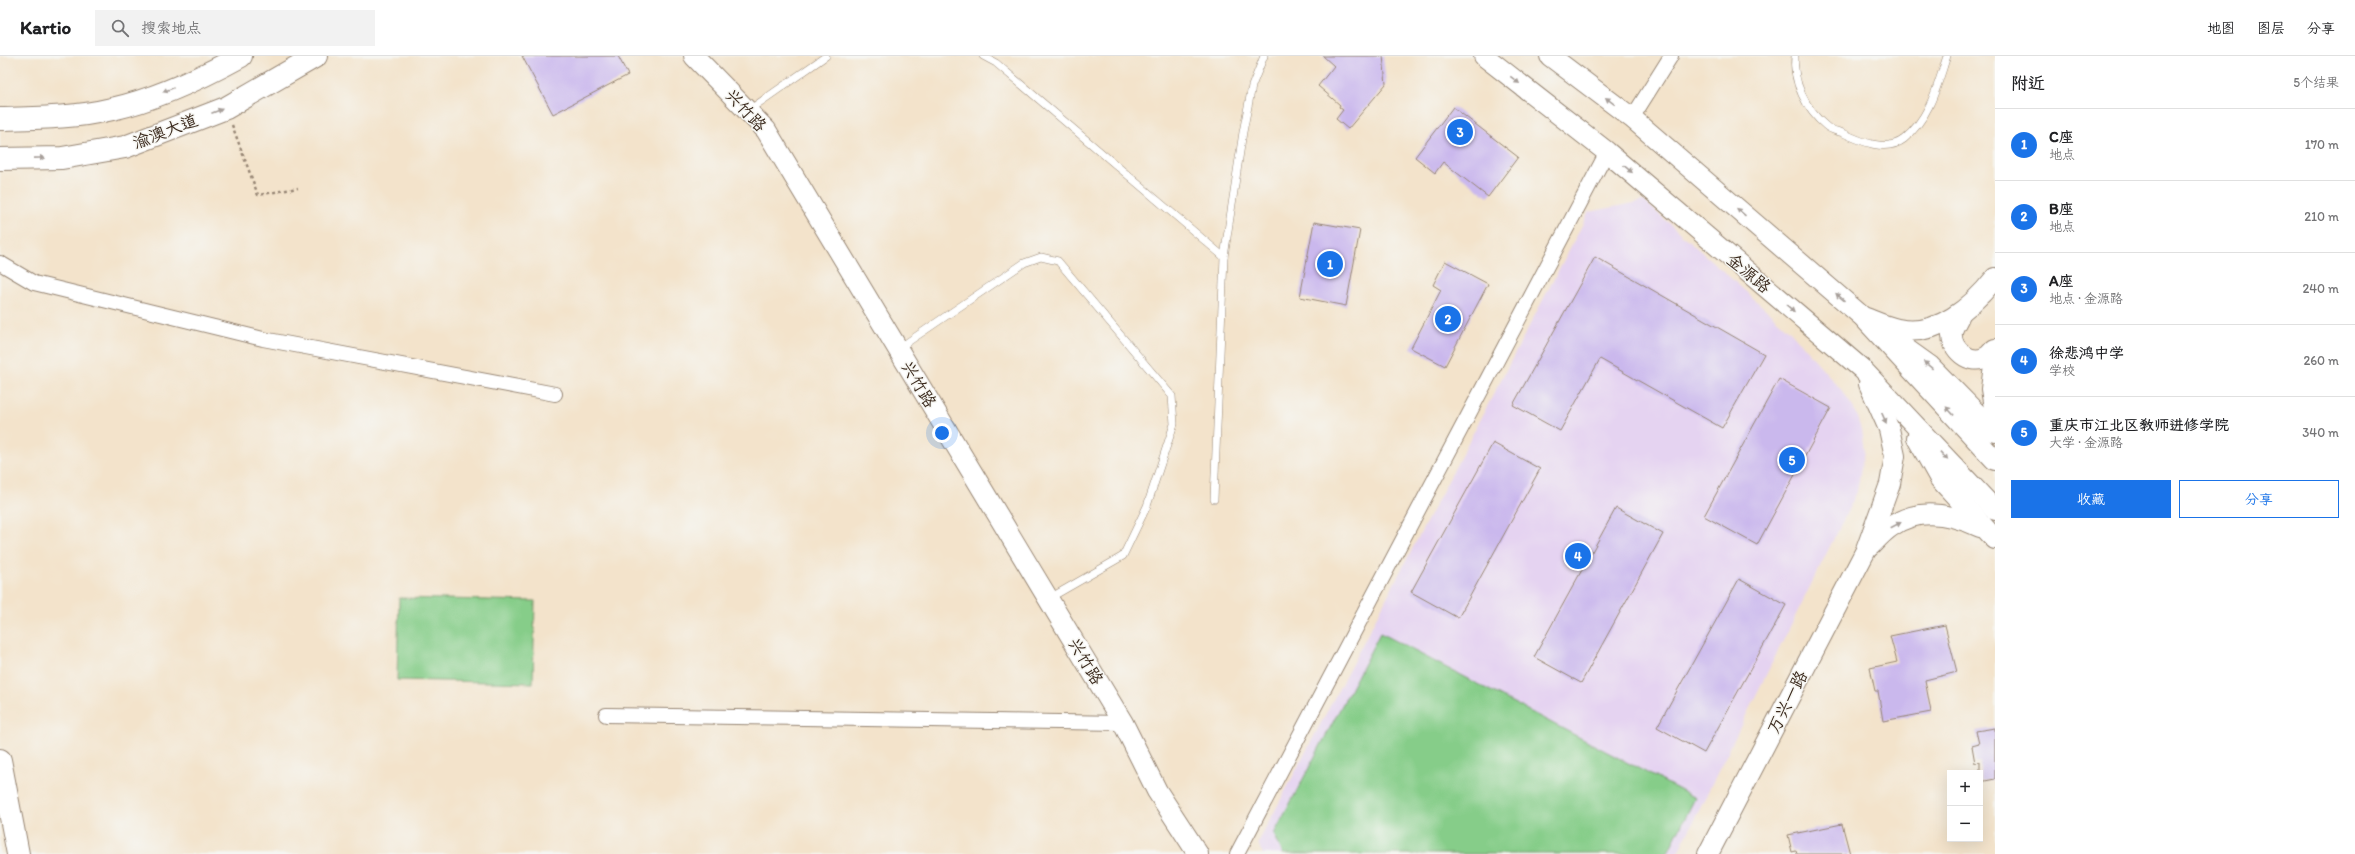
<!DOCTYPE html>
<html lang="zh">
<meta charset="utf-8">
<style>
body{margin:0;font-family:Itim,"LXGW WenKai TC",sans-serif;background:#f2f2f2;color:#202124}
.controls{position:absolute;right:12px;bottom:12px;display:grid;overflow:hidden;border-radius:0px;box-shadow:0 4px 16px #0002}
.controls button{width:36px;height:36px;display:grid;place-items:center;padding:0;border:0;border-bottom:1px solid #e0e0e0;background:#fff;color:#202124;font:20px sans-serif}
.you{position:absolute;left:942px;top:377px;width:14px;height:14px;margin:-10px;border:3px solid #fff;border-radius:50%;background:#1a73e8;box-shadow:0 0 0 6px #1a73e833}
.badge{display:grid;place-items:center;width:26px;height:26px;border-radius:50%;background:#1a73e8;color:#fff;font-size:13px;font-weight:700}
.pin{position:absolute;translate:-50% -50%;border:2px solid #fff;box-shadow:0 1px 4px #0006}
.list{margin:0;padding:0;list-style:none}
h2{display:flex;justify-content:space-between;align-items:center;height:52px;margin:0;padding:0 16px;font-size:17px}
h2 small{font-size:13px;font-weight:400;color:#757577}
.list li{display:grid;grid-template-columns:26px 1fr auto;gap:12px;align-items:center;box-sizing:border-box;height:72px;padding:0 16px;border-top:1px solid #e0e0e0}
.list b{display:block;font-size:15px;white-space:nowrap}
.list p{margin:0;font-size:13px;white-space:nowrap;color:#757577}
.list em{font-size:13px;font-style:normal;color:#757577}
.actions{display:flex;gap:8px;padding:12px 16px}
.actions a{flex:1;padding:9px 0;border:1px solid #1a73e8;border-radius:0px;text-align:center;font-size:14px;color:#1a73e8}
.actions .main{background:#1a73e8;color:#fff}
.icon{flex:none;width:22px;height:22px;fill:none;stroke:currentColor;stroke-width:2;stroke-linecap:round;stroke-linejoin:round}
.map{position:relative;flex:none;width:1995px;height:798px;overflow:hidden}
header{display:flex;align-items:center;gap:24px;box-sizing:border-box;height:56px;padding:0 20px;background:#fff;border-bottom:1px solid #e0e0e0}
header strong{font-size:19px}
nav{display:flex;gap:22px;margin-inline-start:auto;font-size:14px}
.search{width:280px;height:36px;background:#f2f2f2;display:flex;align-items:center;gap:10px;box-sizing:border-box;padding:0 14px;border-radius:0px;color:#757577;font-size:15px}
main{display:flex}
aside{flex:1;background:#fff}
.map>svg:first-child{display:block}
.built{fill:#e5d3f1}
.green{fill:#86cd89;stroke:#607c54}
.building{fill:#cab8ed}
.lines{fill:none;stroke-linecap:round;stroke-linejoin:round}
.lane-casing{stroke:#978674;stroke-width:8}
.street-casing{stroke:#978674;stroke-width:16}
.secondary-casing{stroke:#978674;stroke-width:22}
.primary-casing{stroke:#978674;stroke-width:24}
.path{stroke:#978674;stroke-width:2.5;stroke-dasharray:3 3;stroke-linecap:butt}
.lane{stroke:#fff;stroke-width:7}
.street{stroke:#fff;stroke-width:14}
.secondary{stroke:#fff;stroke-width:20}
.primary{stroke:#fff;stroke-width:22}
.oneway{fill:#a79f9a}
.labels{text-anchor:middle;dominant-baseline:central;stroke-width:3;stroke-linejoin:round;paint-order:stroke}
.street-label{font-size:17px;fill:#3b2a1e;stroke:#f6f6f2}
</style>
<header>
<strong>Kartio</strong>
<div class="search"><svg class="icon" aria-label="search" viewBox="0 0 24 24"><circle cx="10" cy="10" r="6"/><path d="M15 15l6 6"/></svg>搜索地点</div>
<nav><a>地图</a><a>图层</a><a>分享</a></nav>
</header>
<main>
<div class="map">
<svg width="1995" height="798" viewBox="0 0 1995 798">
<rect width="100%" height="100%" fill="#f6f6f2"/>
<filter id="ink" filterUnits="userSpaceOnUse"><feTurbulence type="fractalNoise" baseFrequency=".025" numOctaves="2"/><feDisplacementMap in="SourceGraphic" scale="8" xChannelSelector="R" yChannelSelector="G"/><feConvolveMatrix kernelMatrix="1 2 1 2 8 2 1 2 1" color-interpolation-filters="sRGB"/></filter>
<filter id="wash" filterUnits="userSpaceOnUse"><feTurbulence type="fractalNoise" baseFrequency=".012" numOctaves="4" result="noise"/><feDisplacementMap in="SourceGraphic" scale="16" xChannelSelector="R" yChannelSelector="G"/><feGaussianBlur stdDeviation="0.9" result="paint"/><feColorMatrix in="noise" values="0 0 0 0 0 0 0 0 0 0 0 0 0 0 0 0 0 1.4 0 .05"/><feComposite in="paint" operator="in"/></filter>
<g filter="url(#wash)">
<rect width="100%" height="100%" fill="#f3e3cb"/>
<!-- built -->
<polygon class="built" points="1644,145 1789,274 1844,337 1854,353 1861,373 1864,395 1857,436 1677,798 1263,798 1258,787 1589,156"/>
<!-- green -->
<g class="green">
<polygon points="399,542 535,545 533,627 397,624"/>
<polygon points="1380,577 1695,742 1667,798 1283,798 1274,778"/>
</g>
<g id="blocks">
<!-- building -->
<g class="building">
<polygon points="522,0 618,0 628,19 553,58"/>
<polygon points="1323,0 1383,0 1386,28 1348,73 1336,63 1343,54 1339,51 1340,49 1318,30 1334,10"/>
<polygon points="1453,51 1518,101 1488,141 1443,106 1435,117 1415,101"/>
<polygon points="1314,166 1360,174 1346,250 1300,241"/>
<polygon points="1595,201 1764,298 1722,372 1600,303 1560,375 1513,349"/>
<polygon points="1445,205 1488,228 1445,310 1411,292 1441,234 1433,229"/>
<polygon points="1779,323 1831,352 1757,489 1704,460"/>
<polygon points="1493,387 1540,413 1458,562 1411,536"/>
<polygon points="1616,452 1663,478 1581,627 1534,601"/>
<polygon points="1739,523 1786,549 1704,697 1657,671"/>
<polygon points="1945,569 1957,616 1925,624 1931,656 1883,665 1878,635 1875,635 1870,612 1897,606 1890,580"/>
<polygon points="1995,672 1995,723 1980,726 1980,706 1975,707 1972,690 1979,688 1976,675"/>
<polygon points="1842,768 1850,798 1797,798 1796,795 1792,796 1788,779"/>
</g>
</g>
</g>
<g filter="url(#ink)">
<use href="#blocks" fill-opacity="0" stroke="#978674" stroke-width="1"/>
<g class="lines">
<!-- lane casing -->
<g class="lane-casing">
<g id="lane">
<polyline points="983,0 996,7 1224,201"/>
<path d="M1795,0c-3,25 11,54 31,70 4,4 11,5 17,7 17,8 43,20 61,6 26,-21 33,-53 43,-83"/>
<polyline points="749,54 826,0"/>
<polyline points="899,292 1024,207 1041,201 1058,205 1172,340 1174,368 1147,450 1123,500 1048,543"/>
<polyline points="1214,443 1224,201 1243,76 1252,30 1264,0"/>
</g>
</g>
<!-- street casing -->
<g class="street-casing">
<g id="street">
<polyline points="1632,62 1671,0"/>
<polyline points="0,207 34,227 263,283 555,338"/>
<polyline points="606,659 1123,667"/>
<polyline points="1237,798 1607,96"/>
</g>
</g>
<!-- secondary casing -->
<g class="secondary-casing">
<g id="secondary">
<polyline points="694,0 766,74 1123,667 1157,735 1198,798"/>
<polyline points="1484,0 1607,96 1862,313 1995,454"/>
<polyline points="1550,0 1632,62 1863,261 1995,404"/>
<path d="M1960,258c-2,6 -7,12 -8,18 -2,17 18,34 34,25 3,-1 6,-6 9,-8"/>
<path d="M1866,262c10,4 21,9 32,11 39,9 75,-23 97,-51"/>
<polyline points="1902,290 1930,310 1995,376"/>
<polyline points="1995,301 1991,333 1995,358"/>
<polyline points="1917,382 1940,423 1995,483"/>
<path d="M1869,491c7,-7 15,-16 23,-21 27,-19 60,-12 88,1"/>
<polyline points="1708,798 1866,494 1890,428 1895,400 1889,373 1869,328"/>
</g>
</g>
<!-- primary casing -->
<g class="primary-casing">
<g id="primary">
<path d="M0,63c37,-1 75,-1 112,-10 45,-10 89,-31 129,-53"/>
<polyline points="0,103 62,102 125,91 226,52 316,0"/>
<polyline points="0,704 18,798"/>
</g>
</g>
<!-- path -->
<polyline class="path" points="232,69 258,139 298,132"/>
<!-- lane -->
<use href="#lane" class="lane"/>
<!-- street -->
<use href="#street" class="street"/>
<!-- secondary -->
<use href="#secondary" class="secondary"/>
<!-- primary -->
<use href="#primary" class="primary"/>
</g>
<!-- one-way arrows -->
<defs><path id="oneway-solid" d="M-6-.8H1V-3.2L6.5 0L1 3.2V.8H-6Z"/></defs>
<g class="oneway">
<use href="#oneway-solid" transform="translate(1515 24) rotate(38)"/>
<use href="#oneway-solid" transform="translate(168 34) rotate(159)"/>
<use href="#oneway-solid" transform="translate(1610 45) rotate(-143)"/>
<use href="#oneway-solid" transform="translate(217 55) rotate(-21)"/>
<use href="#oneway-solid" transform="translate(39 102) rotate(-1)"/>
<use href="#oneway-solid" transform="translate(1628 113) rotate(40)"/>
<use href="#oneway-solid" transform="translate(1741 156) rotate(-139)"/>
<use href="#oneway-solid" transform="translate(1840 241) rotate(-139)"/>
<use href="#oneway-solid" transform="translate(1790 252) rotate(40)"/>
<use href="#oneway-solid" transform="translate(1928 309) rotate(-141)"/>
<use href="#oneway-solid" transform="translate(1950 355) rotate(-133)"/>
<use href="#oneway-solid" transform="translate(1884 362) rotate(66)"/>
<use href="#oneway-solid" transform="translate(1944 400) rotate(47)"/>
<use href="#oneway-solid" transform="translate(1896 469) rotate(-27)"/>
</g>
</g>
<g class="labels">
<!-- street labels -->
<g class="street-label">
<text transform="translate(746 54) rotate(47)">兴竹路</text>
<text transform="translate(165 75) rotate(-21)">渝澳大道</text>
<text transform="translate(1749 217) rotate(40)">金源路</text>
<text transform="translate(919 328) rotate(59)">兴竹路</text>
<text transform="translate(1086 605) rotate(59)">兴竹路</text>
<text transform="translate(1787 646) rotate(-63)">万兴一路</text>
</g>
</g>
</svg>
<div class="controls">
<button>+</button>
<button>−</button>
</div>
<div class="you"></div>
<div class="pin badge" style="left:1330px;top:208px">1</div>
<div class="pin badge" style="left:1448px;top:263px">2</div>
<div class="pin badge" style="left:1460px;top:76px">3</div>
<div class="pin badge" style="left:1578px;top:500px">4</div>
<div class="pin badge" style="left:1792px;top:404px">5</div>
</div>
<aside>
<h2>附近<small>5个结果</small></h2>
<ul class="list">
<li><span class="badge">1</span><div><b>C座</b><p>地点</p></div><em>170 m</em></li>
<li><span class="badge">2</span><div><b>B座</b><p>地点</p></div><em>210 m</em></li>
<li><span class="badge">3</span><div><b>A座</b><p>地点 · 金源路</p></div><em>240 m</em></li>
<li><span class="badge">4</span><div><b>徐悲鸿中学</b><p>学校</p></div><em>260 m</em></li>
<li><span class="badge">5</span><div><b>重庆市江北区教师进修学院</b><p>大学 · 金源路</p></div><em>340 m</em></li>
</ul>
<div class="actions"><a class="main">收藏</a><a>分享</a></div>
</aside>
</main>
